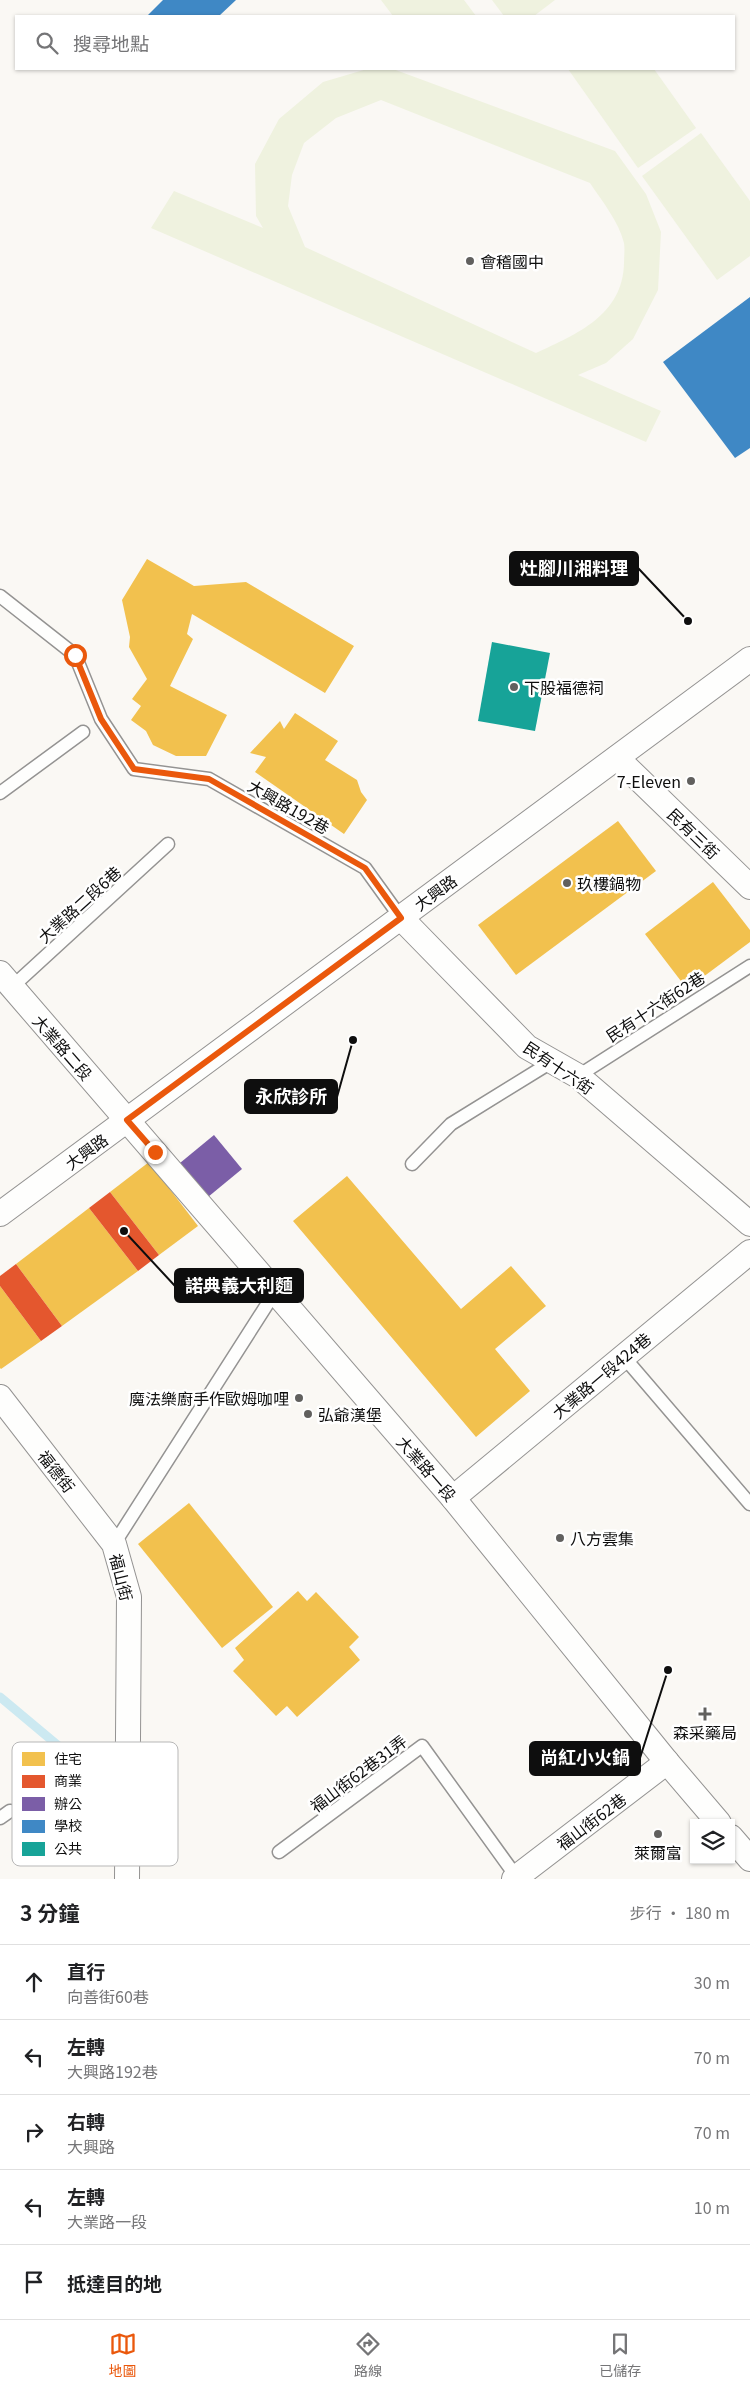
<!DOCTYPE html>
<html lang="zh-TW">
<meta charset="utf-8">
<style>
body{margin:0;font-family:Georgia,"Noto Sans TC",serif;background:#f6f6f6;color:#202124}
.controls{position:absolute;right:15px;bottom:15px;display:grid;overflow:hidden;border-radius:0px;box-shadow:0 1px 4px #0004}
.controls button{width:45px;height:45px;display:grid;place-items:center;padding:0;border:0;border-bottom:1px solid #e0e0e0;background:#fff;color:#202124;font:25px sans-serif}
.stop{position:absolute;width:15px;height:15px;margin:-11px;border:4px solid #ea580c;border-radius:50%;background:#fff}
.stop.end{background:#ea580c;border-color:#fff;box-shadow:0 1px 5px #0008}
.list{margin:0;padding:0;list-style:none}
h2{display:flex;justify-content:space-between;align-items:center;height:65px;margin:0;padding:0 20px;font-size:21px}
h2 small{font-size:16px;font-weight:400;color:#757577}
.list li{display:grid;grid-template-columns:32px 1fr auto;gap:15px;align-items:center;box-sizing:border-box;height:75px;padding:0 20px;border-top:1px solid #e0e0e0}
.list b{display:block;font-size:19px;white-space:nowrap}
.list p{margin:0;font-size:16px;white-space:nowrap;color:#757577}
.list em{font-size:16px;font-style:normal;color:#757577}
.icon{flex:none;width:28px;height:28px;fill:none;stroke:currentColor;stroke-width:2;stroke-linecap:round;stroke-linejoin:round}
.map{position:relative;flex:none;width:750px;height:1879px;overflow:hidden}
.search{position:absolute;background:#fff;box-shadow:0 1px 4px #0004;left:15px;right:15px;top:15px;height:55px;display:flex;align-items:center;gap:12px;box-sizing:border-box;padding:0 18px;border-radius:0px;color:#757577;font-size:19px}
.sheet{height:440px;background:#fff}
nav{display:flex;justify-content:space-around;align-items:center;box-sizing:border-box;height:70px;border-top:1px solid #e0e0e0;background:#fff;font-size:14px;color:#757577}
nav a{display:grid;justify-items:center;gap:2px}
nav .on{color:#ea580c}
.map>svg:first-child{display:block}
.pitch{fill:#eff2df;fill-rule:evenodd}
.homes{fill:#f2c14e}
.shops{fill:#e4572e}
.offices{fill:#7b5ea7}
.schools{fill:#3f88c5}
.public{fill:#17a398}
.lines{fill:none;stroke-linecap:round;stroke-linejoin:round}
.stream{stroke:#cce9f1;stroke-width:9}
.service-casing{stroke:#949392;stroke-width:15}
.minor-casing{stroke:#949392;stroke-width:26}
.service{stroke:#fefefd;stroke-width:12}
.minor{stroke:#fefefd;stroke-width:24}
.route{stroke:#ea580c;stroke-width:6}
.poi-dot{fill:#61605e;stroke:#fff;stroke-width:2}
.labels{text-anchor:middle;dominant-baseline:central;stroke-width:5;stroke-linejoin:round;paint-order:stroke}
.poi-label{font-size:16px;fill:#0e0e0e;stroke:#fff;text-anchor:start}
.street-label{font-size:16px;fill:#0e0e0e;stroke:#fff}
.key{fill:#fff;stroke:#b7b7b7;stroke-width:1}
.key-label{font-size:14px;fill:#0e0e0e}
.leader{fill:none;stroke:#0e0e0e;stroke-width:2}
.callout-dot{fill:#0e0e0e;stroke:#fff;stroke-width:2}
.callout{fill:#0e0e0e;stroke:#0e0e0e;stroke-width:2}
.callout-label{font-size:18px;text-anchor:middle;font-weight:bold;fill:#fff}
</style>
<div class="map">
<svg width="750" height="1879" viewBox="0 0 750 1879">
<rect width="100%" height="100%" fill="#faf8f4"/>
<!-- pitch -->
<g class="pitch">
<polygon points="381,0 464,0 476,16 393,16"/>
<polygon points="492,0 555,0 534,16 504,16"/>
<path d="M367,69h26l222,82 31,43 15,38 -3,58 -25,49 -27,24 -28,12 83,36 -15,31 -495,-214 23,-37 89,37 -7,-12 -1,-52 24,-45 44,-37zM381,100l209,83c12,18 29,39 34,60 1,6 0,14 0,20 -1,52 -47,71 -88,90l-231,-106 -17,-41 4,-31 12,-32 32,-25z"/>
<polygon points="568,69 654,69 696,128 638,168"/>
<polygon points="701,133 750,201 750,256 717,280 642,176"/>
</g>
<!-- homes -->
<g class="homes">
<polygon points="147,559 194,586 246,582 354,646 325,693 192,614 187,634 193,639 170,686 227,715 206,756 176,756 153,745 146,731 131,720 141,706 132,699 147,679 129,647 130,637 122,600"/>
<polygon points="295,713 338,741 325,760 357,780 361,792 367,800 344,834 255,772 266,757 250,753 280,721 284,729"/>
<polygon points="618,821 656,871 516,975 478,925"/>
<polygon points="713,882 750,930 750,942 687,989 645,934"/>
<polygon points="149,1162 198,1226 159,1255 110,1192"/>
<polygon points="347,1176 461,1309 511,1266 546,1306 495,1349 530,1391 476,1437 293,1221"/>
<polygon points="89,1208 138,1271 62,1326 16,1264"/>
<polygon points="0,1286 41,1341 1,1369 0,1368"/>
<polygon points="189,1503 273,1607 222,1648 138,1544"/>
<polygon points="298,1591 307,1601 316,1592 359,1637 349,1647 360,1660 297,1717 287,1706 276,1716 233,1671 244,1660 235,1648"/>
</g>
<!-- shops -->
<g class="shops">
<polygon points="110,1192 159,1255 138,1271 89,1208"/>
<polygon points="16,1264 62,1326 41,1341 0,1286 0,1276"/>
</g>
<!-- offices -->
<polygon class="offices" points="214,1135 242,1169 208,1197 180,1163"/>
<!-- schools -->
<g class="schools">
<polygon points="163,0 236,0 219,16 147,16"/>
<polygon points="750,297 750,448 735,458 663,362"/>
</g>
<!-- public -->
<polygon class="public" points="492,642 550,653 535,731 478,721"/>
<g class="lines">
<!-- stream -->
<polyline class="stream" points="0,1697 98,1779"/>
<!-- service casing -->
<g class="service-casing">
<g id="service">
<polyline points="0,596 75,655 101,719 134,769 209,779 365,868 401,918"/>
<polyline points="0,793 83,732"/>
<polyline points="12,987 168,844"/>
<polyline points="578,1076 750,966"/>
<polyline points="412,1164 451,1124 553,1061"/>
<polyline points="623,1356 750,1504"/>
<polyline points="114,1544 275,1292"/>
<polyline points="0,1818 10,1811"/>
<polyline points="279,1852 422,1746 518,1879"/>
</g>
</g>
<!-- minor casing -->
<g class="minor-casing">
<g id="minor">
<polyline points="617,758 750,887"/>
<polyline points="401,918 527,1047 578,1076 750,1224"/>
<polyline points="0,973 453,1498 667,1762 719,1823"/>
<polyline points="0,1214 750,659"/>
<polyline points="0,1397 114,1544 129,1597 127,1879"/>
<polyline points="453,1498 750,1252"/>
<polyline points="731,1837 750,1859"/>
<polyline points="514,1879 667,1762"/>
</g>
</g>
<!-- service -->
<use href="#service" class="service"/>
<!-- minor -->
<use href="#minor" class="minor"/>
</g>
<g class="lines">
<!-- route -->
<polyline class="route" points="75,655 101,719 134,769 209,779 365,868 401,918 127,1120 155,1152"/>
</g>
<!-- markers -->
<g class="poi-dot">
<circle cx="470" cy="261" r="5"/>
<circle cx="514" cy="687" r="5"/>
<circle cx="691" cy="781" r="5"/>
<circle cx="567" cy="883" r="5"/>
<circle cx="299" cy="1398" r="5"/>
<circle cx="308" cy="1414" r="5"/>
<circle cx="560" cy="1538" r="5"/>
<path d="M702.5 1706.5h5v5h5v5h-5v5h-5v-5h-5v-5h5z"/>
<circle cx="658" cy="1834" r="5"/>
</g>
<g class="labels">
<!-- poi labels -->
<g class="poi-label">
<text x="480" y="261">會稽國中</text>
<text x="524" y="687">下股福德祠</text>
<text x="681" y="781" text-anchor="end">7-Eleven</text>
<text x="577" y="883">玖樓鍋物</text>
<text x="289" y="1398" text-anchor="end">魔法樂廚手作歐姆咖哩</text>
<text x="318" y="1414">弘爺漢堡</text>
<text x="570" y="1538">八方雲集</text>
<text x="705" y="1732" text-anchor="middle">森采藥局</text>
<text x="658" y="1852" text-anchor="middle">萊爾富</text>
</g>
<!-- street labels -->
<g class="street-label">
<text transform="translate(289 806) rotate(30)">大興路192巷</text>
<text transform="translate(694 833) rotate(44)">民有三街</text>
<text transform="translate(435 892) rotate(-36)">大興路</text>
<text transform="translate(79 904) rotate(-42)">大業路二段6巷</text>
<text transform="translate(655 1006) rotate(-33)">民有十六街62巷</text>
<text transform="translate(63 1047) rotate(49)">大業路二段</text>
<text transform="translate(559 1067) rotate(34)">民有十六街</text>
<text transform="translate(86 1151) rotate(-36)">大興路</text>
<text transform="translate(601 1375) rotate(-40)">大業路一段424巷</text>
<text transform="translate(427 1468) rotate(49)">大業路一段</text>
<text transform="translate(57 1471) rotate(52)">福德街</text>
<text transform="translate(122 1577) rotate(76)">福山街</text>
<text transform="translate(358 1773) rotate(-37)">福山街62巷31弄</text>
<text transform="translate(591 1821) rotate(-37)">福山街62巷</text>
</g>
</g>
<!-- legend -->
<rect x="12" y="1742" width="166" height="124" rx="8" class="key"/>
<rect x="22" y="1752" width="23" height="14" fill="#f2c14e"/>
<rect x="22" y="1775" width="23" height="13" fill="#e4572e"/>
<rect x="22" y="1797" width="23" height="14" fill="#7b5ea7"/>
<rect x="22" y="1820" width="23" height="13" fill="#3f88c5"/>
<rect x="22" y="1842" width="23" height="14" fill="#17a398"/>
<g class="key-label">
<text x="54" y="1764">住宅</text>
<text x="54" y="1786">商業</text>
<text x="54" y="1809">辦公</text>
<text x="54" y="1831">學校</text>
<text x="54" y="1854">公共</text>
</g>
<!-- callouts -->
<path class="leader" d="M688 621L638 568M353 1040L337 1097M124 1231L175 1286M668 1670L640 1758"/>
<g class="callout-dot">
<circle cx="688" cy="621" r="5"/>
<circle cx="353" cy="1040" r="5"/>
<circle cx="124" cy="1231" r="5"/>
<circle cx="668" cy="1670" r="5"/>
</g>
<g class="callout">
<rect x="510" y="552" width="128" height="33" rx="5"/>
<rect x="245" y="1080" width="92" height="33" rx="5"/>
<rect x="175" y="1269" width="128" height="33" rx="5"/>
<rect x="530" y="1742" width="110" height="33" rx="5"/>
</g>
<g class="callout-label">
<text x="574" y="575">灶腳川湘料理</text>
<text x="291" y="1103">永欣診所</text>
<text x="239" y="1292">諾典義大利麵</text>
<text x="585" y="1764">尚紅小火鍋</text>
</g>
</svg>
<div class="controls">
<button><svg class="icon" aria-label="layers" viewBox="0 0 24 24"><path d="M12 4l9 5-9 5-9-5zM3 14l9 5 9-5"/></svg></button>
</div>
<div class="stop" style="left:75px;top:655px"></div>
<div class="stop end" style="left:155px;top:1152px"></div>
<div class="search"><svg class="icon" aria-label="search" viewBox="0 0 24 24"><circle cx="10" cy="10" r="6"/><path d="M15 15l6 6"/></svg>搜尋地點</div>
</div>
<section class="sheet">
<h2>3 分鐘<small>步行 · 180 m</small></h2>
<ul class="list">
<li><svg class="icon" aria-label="ahead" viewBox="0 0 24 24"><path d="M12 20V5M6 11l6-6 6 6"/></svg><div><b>直行</b><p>向善街60巷</p></div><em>30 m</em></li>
<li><svg class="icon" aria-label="left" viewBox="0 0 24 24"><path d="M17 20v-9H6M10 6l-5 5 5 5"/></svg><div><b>左轉</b><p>大興路192巷</p></div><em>70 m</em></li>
<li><svg class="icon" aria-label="right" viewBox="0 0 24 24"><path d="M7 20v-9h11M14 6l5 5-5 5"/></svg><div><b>右轉</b><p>大興路</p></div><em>70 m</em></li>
<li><svg class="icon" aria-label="left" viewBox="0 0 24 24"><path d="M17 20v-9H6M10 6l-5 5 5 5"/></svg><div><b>左轉</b><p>大業路一段</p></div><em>10 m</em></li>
<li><svg class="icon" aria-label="arrive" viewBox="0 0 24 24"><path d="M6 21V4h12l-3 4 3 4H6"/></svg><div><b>抵達目的地</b></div></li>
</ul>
</section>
<nav>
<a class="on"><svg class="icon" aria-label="map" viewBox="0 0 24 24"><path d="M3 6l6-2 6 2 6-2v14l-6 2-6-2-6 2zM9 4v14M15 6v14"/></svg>地圖</a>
<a><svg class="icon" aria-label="directions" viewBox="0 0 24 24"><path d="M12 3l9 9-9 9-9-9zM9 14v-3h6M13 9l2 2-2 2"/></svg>路線</a>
<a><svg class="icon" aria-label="saved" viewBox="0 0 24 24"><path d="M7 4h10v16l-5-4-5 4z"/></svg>已儲存</a>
</nav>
